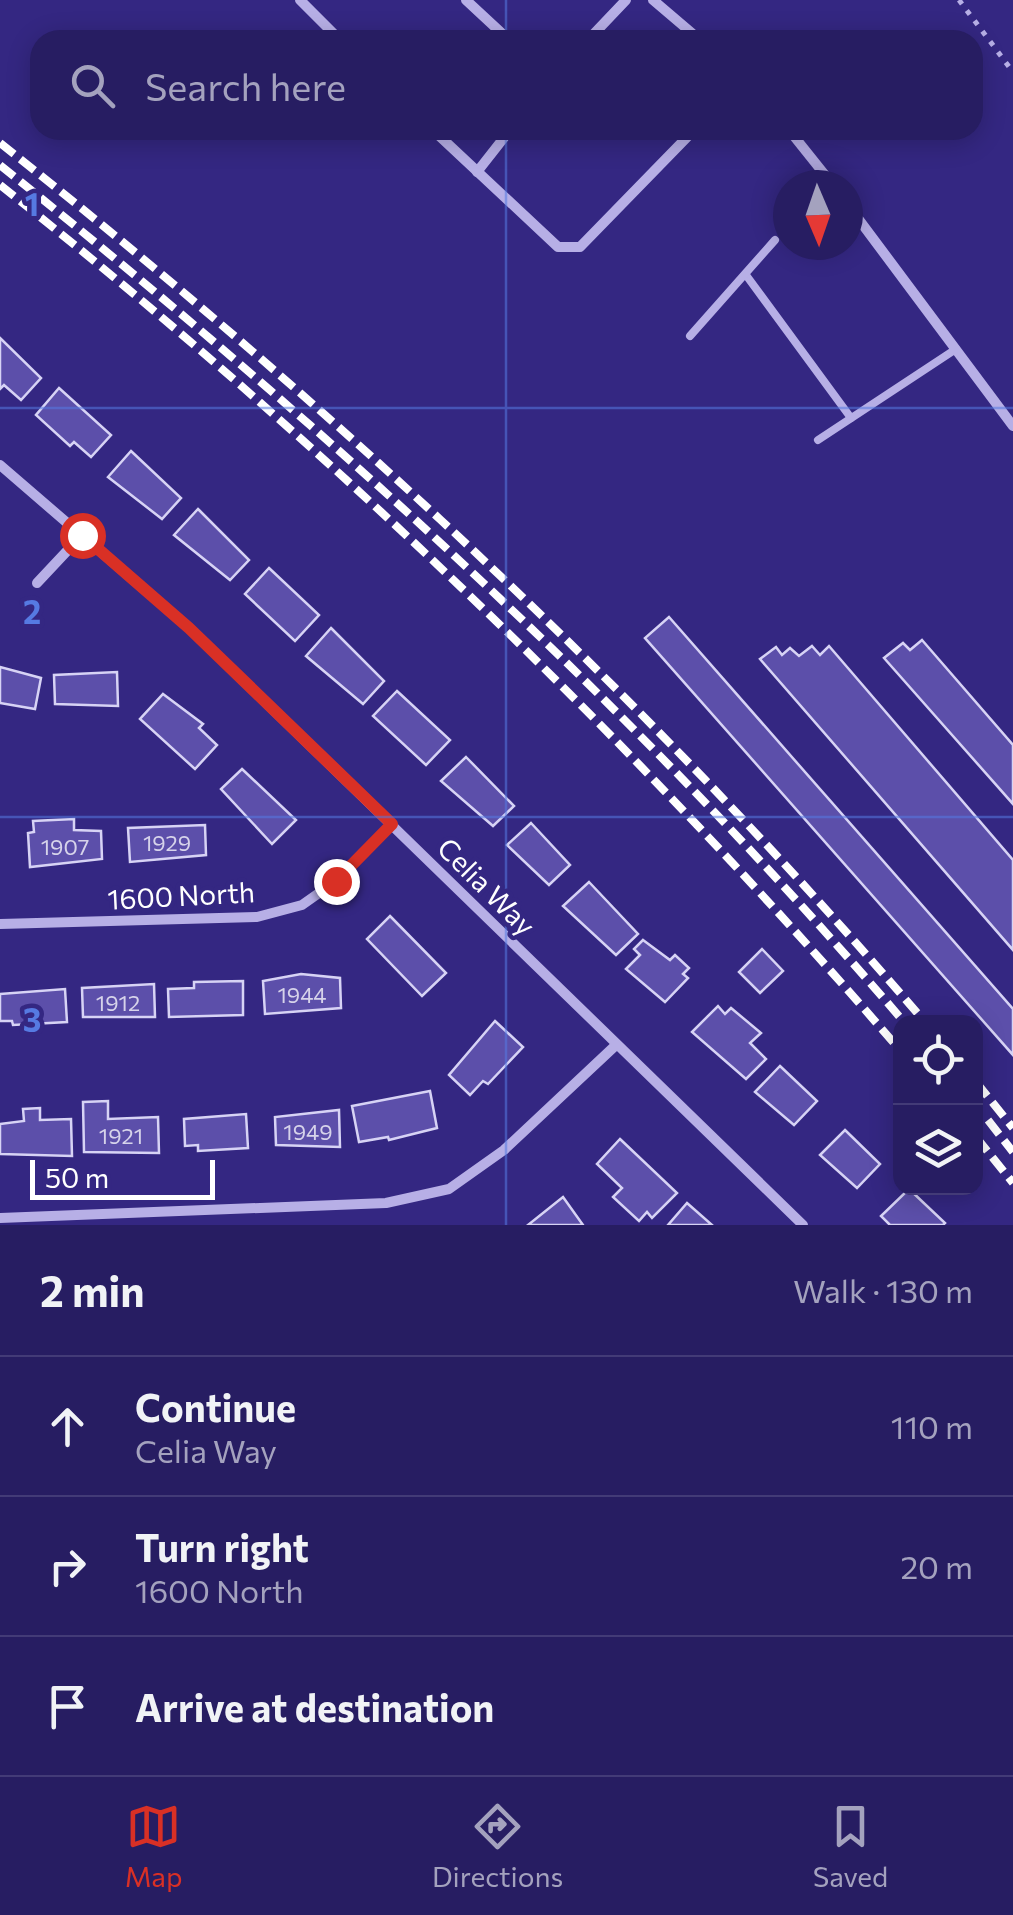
<!DOCTYPE html>
<meta charset="utf-8">
<style>
body{margin:0;font-family:Commissioner,sans-serif;background:#332a6b;color:#f1f3f6}
.controls{position:absolute;right:30px;bottom:30px;display:grid;overflow:hidden;border-radius:20px;box-shadow:0 5px 25px #0003}
.controls button{width:90px;height:90px;display:grid;place-items:center;padding:0;border:0;border-bottom:2px solid #433b77;background:#271d62;color:#f1f3f6;font:50px sans-serif}
.compass{position:absolute;left:773px;top:170px;width:90px;height:90px;border-radius:50%;background:#271d62;box-shadow:0 5px 25px #0003;rotate:178deg}
.scale{position:absolute;left:30px;bottom:25px;width:185px;box-sizing:border-box;padding-left:10px;border:5px solid #fff;border-top:0;font-size:28px;line-height:35px;white-space:nowrap;color:#fff;-webkit-text-stroke:8px #342782;paint-order:stroke}
.stop{position:absolute;width:30px;height:30px;margin:-22px;border:8px solid #d93025;border-radius:50%;background:#fff}
.stop.end{background:#d93025;border-color:#fff;box-shadow:0 2px 10px #0008}
.list{margin:0;padding:0;list-style:none}
h2{display:flex;justify-content:space-between;align-items:center;height:130px;margin:0;padding:0 40px;font-size:42px}
h2 small{font-size:32px;font-weight:400;color:#a4a2be}
.list li{display:grid;grid-template-columns:65px 1fr auto;gap:30px;align-items:center;box-sizing:border-box;height:140px;padding:0 40px;border-top:2px solid #433b77}
.list b{display:block;font-size:38px;white-space:nowrap}
.list p{margin:0;font-size:32px;white-space:nowrap;color:#a4a2be}
.list em{font-size:32px;font-style:normal;color:#a4a2be}
.icon{flex:none;width:55px;height:55px;fill:none;stroke:currentColor;stroke-width:2;stroke-linecap:round;stroke-linejoin:round}
.map{position:relative;flex:none;width:1013px;height:1225px;overflow:hidden}
.search{position:absolute;background:#271d62;box-shadow:0 5px 25px #0003;left:30px;right:30px;top:30px;height:110px;display:flex;align-items:center;gap:25px;box-sizing:border-box;padding:0 35px;border-radius:30px;color:#a4a2be;font-size:38px}
.sheet{height:550px;background:#271d62}
nav{display:flex;justify-content:space-around;align-items:center;box-sizing:border-box;height:140px;border-top:2px solid #433b77;background:#271d62;font-size:28px;color:#a4a2be}
nav a{display:grid;justify-items:center;gap:5px}
nav .on{color:#d93025}
.map>svg:first-child{display:block}
.building{fill:#5c4faa;stroke:#d7d3f5;stroke-width:2.5}
.lines{fill:none;stroke-linecap:round;stroke-linejoin:round}
.path{stroke:#b7afe6;stroke-width:5;stroke-dasharray:5 8;stroke-linecap:butt}
.service{stroke:#b7afe6;stroke-width:8}
.minor{stroke:#b7afe6;stroke-width:10}
.rail{stroke:#fff;stroke-width:8;stroke-dasharray:18 8;stroke-linecap:butt}
.route{stroke:#d93025;stroke-width:12}
.grid{fill:none;stroke:#567ae2;stroke-width:2.5;stroke-opacity:0.55}
.labels{text-anchor:middle;dominant-baseline:central;stroke-width:9;stroke-linejoin:round;paint-order:stroke}
.number-label{font-size:22px;fill:#d6d3ea}
.street-label{font-size:28px;fill:#fff;stroke:#342782}
.grid-label{font-size:32px;text-anchor:middle;font-weight:bold;fill:#567ae2;stroke:#342782;stroke-width:9;stroke-linejoin:round;paint-order:stroke}
</style>
<div class="map">
<svg width="1013" height="1225" viewBox="0 0 1013 1225">
<rect width="100%" height="100%" fill="#342782"/>
<!-- building -->
<g class="building">
<polygon points="0,338 41,378 21,400 4,385 0,389"/>
<polygon points="59,388 111,435 91,457 74,442 70,446 36,415"/>
<polygon points="131,451 181,498 162,519 108,477"/>
<polygon points="198,509 249,560 230,580 174,535"/>
<polygon points="269,568 319,615 295,641 245,594"/>
<polygon points="669,617 1013,1009 1013,1055 645,638"/>
<polygon points="331,628 384,681 363,704 306,656"/>
<polygon points="922,640 1013,745 1013,804 884,658 903,643 910,650"/>
<polygon points="812,646 820,655 829,646 1013,860 1013,950 760,659 776,647 782,655 790,648 799,656"/>
<polygon points="0,667 41,678 35,709 0,703"/>
<polygon points="117,672 118,706 55,704 54,675"/>
<polygon points="397,691 450,740 426,765 373,716"/>
<polygon points="163,694 203,724 199,728 217,745 195,769 140,719"/>
<polygon points="466,757 514,806 493,826 441,781"/>
<polygon points="242,769 296,820 272,844 221,789"/>
<polygon points="74,819 74,830 101,831 102,859 30,867 28,833 34,832 33,821"/>
<polygon points="531,823 570,865 549,885 507,845"/>
<polygon points="205,825 206,855 130,862 128,828"/>
<polygon points="589,882 638,934 616,955 563,906"/>
<polygon points="390,916 446,973 422,996 367,939"/>
<polygon points="643,940 670,960 675,955 689,968 683,974 688,978 665,1002 626,969 640,955 634,949"/>
<polygon points="762,949 783,971 760,993 739,972"/>
<polygon points="301,974 340,978 341,1008 265,1014 263,981"/>
<polygon points="243,981 243,1015 169,1017 168,989 194,988 194,982"/>
<polygon points="154,984 155,1017 83,1017 82,988"/>
<polygon points="65,989 67,1022 13,1025 12,1021 0,1021 0,994"/>
<polygon points="718,1006 725,1014 731,1008 761,1033 750,1043 766,1059 746,1079 692,1032"/>
<polygon points="495,1021 523,1047 488,1084 483,1081 470,1095 449,1075"/>
<polygon points="780,1066 817,1101 794,1125 755,1092"/>
<polygon points="430,1091 437,1128 389,1140 388,1137 359,1142 352,1106"/>
<polygon points="108,1101 108,1119 158,1117 159,1153 84,1152 83,1102"/>
<polygon points="40,1108 40,1120 71,1119 72,1156 0,1154 0,1124 24,1121 23,1109"/>
<polygon points="339,1110 340,1147 276,1145 275,1117"/>
<polygon points="246,1114 248,1148 198,1151 198,1145 185,1146 184,1119"/>
<polygon points="845,1130 880,1164 857,1188 820,1155"/>
<polygon points="620,1139 677,1193 652,1218 647,1212 639,1221 613,1197 622,1188 597,1164"/>
<polygon points="909,1189 945,1223 943,1225 890,1225 881,1216"/>
<polygon points="563,1197 583,1225 528,1225"/>
<polygon points="687,1203 712,1225 668,1225"/>
</g>
<g class="lines">
<!-- path -->
<polyline class="path" points="959,0 1013,72"/>
<!-- service -->
<g class="service">
<polyline points="746,275 851,418"/>
<polyline points="690,336 775,240"/>
<polyline points="818,440 956,349"/>
</g>
<!-- minor -->
<g class="minor">
<polyline points="300,0 340,40"/>
<polyline points="466,0 509,40"/>
<polyline points="653,0 700,40"/>
<polyline points="588,40 626,0"/>
<polyline points="433,130 558,247 580,247 694,130"/>
<polyline points="789,130 833,185"/>
<polyline points="477,172 510,130"/>
<polyline points="848,205 1013,426"/>
<polyline points="0,465 189,628 803,1225"/>
<polyline points="37,583 82,535"/>
<polyline points="0,924 257,917 302,905 336,881 392,824"/>
<polyline points="0,1218 386,1203 449,1189 504,1150 616,1045"/>
</g>
<!-- rail -->
<g class="rail">
<path d="M0,143c333,263 649,557 925,879"/>
<path d="M0,165c324,260 634,541 904,857"/>
<path d="M0,185c326,258 629,551 900,865"/>
<polyline points="976,1082 1013,1128"/>
<polyline points="988,1120 1013,1152"/>
<polyline points="976,1137 1013,1183"/>
</g>
</g>
<g class="lines">
<!-- route -->
<polyline class="route" points="82,535 189,628 392,824 336,881"/>
</g>
<!-- grid -->
<path class="grid" d="M506,0v40M506,130v1095M0,408h1013M0,817h1013"/>
<g class="labels">
<!-- number labels -->
<g class="number-label">
<text x="167" y="842">1929</text>
<text x="65" y="846">1907</text>
<text x="302" y="994">1944</text>
<text x="118" y="1002">1912</text>
<text x="308" y="1131">1949</text>
<text x="121" y="1135">1921</text>
</g>
<!-- street labels -->
<g class="street-label">
<text transform="translate(487 886) rotate(45)">Celia Way</text>
<text transform="translate(181 895) rotate(-3)">1600 North</text>
</g>
</g>
<g class="grid-label">
<text x="32" y="216">1</text>
<text x="32" y="624">2</text>
<text x="32" y="1032">3</text>
</g>
</svg>
<div class="controls">
<button><svg class="icon" aria-label="locate" viewBox="0 0 24 24"><circle cx="12" cy="12" r="6"/><path d="M12 2v4M12 18v4M2 12h4M18 12h4"/></svg></button>
<button><svg class="icon" aria-label="layers" viewBox="0 0 24 24"><path d="M12 4l9 5-9 5-9-5zM3 14l9 5 9-5"/></svg></button>
</div>
<svg class="compass" viewBox="-18 -18 36 36"><path d="M0-13l5 13h-10z" fill="#e53935"/><path d="M0 13l5-13h-10z" fill="#a4a2be"/></svg>
<div class="scale">50 m</div>
<div class="stop" style="left:82px;top:535px"></div>
<div class="stop end" style="left:336px;top:881px"></div>
<div class="search"><svg class="icon" aria-label="search" viewBox="0 0 24 24"><circle cx="10" cy="10" r="6"/><path d="M15 15l6 6"/></svg>Search here</div>
</div>
<section class="sheet">
<h2>2 min<small>Walk · 130 m</small></h2>
<ul class="list">
<li><svg class="icon" aria-label="ahead" viewBox="0 0 24 24"><path d="M12 20V5M6 11l6-6 6 6"/></svg><div><b>Continue</b><p>Celia Way</p></div><em>110 m</em></li>
<li><svg class="icon" aria-label="right" viewBox="0 0 24 24"><path d="M7 20v-9h11M14 6l5 5-5 5"/></svg><div><b>Turn right</b><p>1600 North</p></div><em>20 m</em></li>
<li><svg class="icon" aria-label="arrive" viewBox="0 0 24 24"><path d="M6 21V4h12l-3 4 3 4H6"/></svg><div><b>Arrive at destination</b></div></li>
</ul>
</section>
<nav>
<a class="on"><svg class="icon" aria-label="map" viewBox="0 0 24 24"><path d="M3 6l6-2 6 2 6-2v14l-6 2-6-2-6 2zM9 4v14M15 6v14"/></svg>Map</a>
<a><svg class="icon" aria-label="directions" viewBox="0 0 24 24"><path d="M12 3l9 9-9 9-9-9zM9 14v-3h6M13 9l2 2-2 2"/></svg>Directions</a>
<a><svg class="icon" aria-label="saved" viewBox="0 0 24 24"><path d="M7 4h10v16l-5-4-5 4z"/></svg>Saved</a>
</nav>
